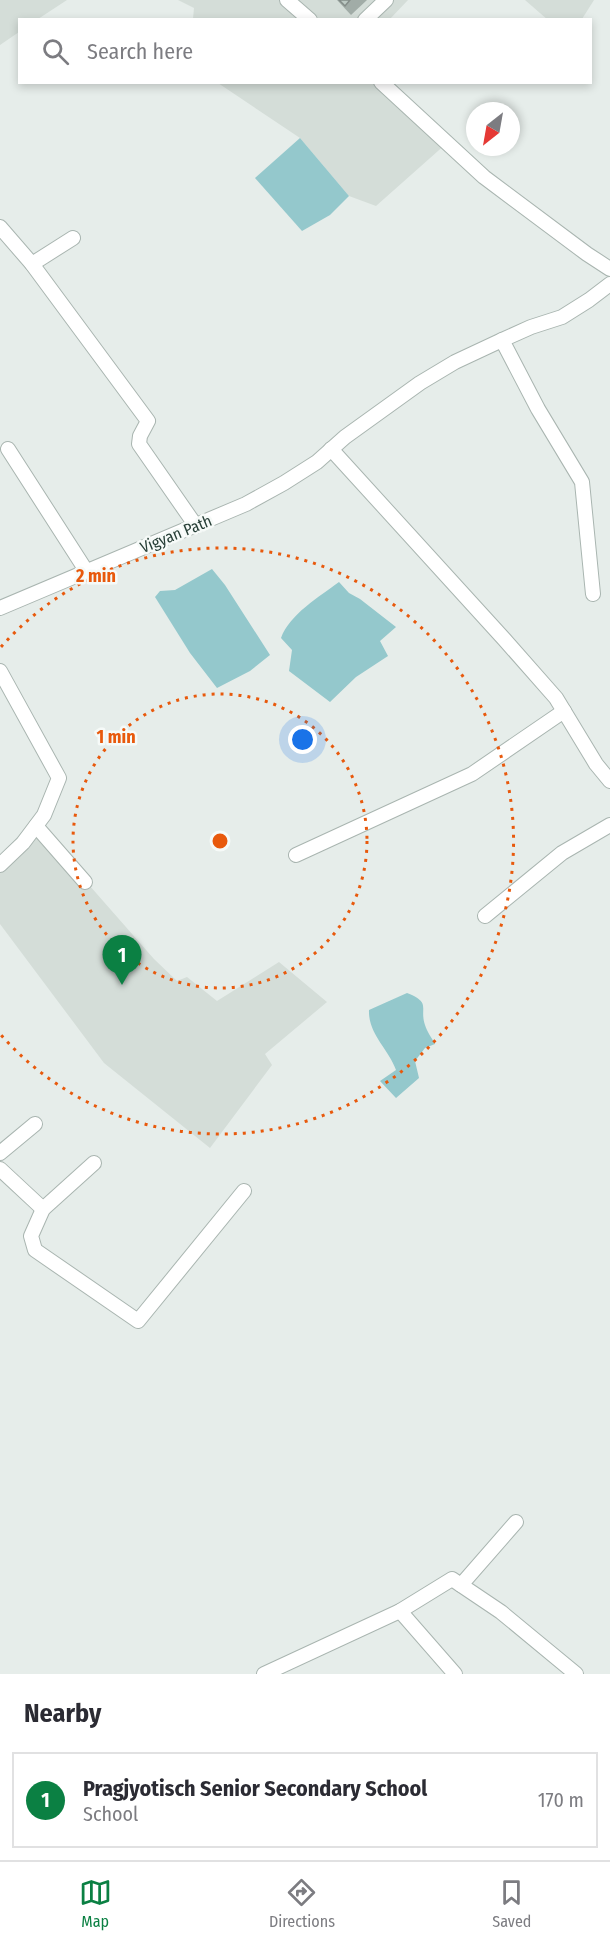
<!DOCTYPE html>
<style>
body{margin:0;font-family:"Fira Sans Condensed",sans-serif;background:#f2f2f3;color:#2b2b33}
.compass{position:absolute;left:466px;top:102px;width:54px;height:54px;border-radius:50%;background:#fff;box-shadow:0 3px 9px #0003;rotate:211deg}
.you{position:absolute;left:303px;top:740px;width:21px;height:21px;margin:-15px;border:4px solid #fff;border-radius:50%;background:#1a73e8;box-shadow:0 0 0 9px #1a73e833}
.badge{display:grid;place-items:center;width:39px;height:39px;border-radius:50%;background:#0b8043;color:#fff;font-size:20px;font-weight:700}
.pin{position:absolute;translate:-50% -50px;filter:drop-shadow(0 2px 3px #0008)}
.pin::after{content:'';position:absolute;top:32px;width:21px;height:18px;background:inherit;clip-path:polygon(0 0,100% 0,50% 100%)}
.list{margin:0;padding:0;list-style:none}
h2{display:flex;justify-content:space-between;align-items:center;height:78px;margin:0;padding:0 24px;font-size:26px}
h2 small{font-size:20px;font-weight:400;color:#7c7c81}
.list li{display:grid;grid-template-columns:39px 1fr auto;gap:18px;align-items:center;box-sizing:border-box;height:96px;margin:0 12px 12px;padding:0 12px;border:2px solid #e1e1e2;border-radius:0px}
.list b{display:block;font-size:22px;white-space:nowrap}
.list p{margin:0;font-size:20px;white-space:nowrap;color:#7c7c81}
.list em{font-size:20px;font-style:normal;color:#7c7c81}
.icon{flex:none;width:33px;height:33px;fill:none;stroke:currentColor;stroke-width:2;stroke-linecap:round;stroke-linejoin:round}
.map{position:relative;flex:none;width:610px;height:1674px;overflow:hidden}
.search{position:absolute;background:#fff;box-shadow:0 3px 9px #0003;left:18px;right:18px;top:18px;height:66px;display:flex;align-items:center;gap:15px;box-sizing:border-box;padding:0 21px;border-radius:0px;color:#7c7c81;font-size:22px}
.sheet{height:186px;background:#fff}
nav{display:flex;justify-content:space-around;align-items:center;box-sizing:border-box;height:84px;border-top:2px solid #e1e1e2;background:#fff;font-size:16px;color:#7c7c81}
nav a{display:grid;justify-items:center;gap:3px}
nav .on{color:#0b8043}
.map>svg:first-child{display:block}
.built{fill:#d4ddd8}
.water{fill:#94c8cc}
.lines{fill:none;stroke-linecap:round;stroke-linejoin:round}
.minor-casing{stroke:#a9b5b0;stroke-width:16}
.minor{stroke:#fff;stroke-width:14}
.wall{fill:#a1aca7}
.building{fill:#bbc8c2;stroke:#838c88;stroke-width:1.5}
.ring{fill:none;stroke:#e8590c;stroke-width:3;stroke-dasharray:3 6}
.labels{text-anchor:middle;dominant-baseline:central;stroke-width:5;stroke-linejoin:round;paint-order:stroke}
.street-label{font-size:16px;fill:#263e36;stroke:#f6faf8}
.centre{fill:#e8590c;stroke:#f6faf8;stroke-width:3}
.ring-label{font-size:18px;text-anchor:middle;font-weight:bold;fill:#e8590c;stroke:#f6faf8;stroke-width:5;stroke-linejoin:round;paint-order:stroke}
</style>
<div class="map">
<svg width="610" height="1674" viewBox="0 0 610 1674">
<rect width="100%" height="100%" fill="#e6edea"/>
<!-- built -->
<g class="built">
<polygon points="0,0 67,0 38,19 20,20 19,32 0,45"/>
<polygon points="178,0 408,0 389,20 193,19 194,8"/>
<polygon points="525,0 594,0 582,19 548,20"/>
<polygon points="218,83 381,83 447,143 376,206 349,196 300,138"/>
<polygon points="32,820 154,959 177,981 187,977 217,1001 279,962 327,1002 265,1054 272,1065 210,1148 104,1063 0,924 0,857"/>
</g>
<!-- water -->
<g class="water">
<polygon points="300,138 349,196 330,215 302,231 255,178"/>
<polygon points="212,569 225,585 270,655 250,671 217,688 190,653 155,597 160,591 175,590"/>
<path d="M339,582l10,11 11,6 36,28 -16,14 8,15 -32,21 -26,25 -41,-31 3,-21 -11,-12c9,-24 38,-41 58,-56z"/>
<path d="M407,993c25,10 12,14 18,32 2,7 7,13 10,19l-10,4 -10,13 4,17 -23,20 -16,-17 16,-11c-8,-22 -28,-36 -27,-60z"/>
</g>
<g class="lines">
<!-- minor casing -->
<g class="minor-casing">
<g id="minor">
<polyline points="287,0 310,20"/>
<polyline points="365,20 386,0"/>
<polyline points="381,82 484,177 587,254 610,269"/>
<polyline points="0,227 32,264 148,421 140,436 139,444 196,526"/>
<polyline points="32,264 73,238"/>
<polyline points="502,340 538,409 582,482 593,594"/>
<polyline points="8,449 87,572"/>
<polyline points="331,449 504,639 556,698 596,764 610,781"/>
<polyline points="0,608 246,504 284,483 317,462 345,437 420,383 455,362 502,340 531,327 562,317 589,300 610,284"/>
<polyline points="0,671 59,778 44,815 23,843 0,865"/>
<polyline points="36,826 85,882"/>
<polyline points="296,855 472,774 564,711"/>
<polyline points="485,916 562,853 610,825"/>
<polyline points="0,1153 35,1124"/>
<polyline points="94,1163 43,1209 31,1236 35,1250 138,1321 244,1191"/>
<polyline points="0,1169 43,1209"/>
<polyline points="461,1585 516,1522"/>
<polyline points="400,1611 455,1674"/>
<polyline points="264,1674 400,1611 452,1579 501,1612 576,1674"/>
</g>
</g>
<!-- minor -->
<use href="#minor" class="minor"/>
</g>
<!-- wall -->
<polygon class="wall" points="337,0 367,0 351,15"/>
<!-- building -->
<polygon class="building" points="339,0 350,0 345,6"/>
<!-- distance rings -->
<g class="ring">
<circle cx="220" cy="841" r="147"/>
<path d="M1 647A293 293 0 1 1 1 1035"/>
</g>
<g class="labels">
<!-- street labels -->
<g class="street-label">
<text transform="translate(176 534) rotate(-22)">Vigyan Path</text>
</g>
</g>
<circle cx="220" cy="841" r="9" class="centre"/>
<g class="ring-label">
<text x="96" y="582">2 min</text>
<text x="116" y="743">1 min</text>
</g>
</svg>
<svg class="compass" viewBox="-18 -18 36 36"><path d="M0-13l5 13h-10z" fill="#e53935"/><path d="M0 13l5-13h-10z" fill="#7c7c81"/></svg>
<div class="you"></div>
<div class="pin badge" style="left:122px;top:985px">1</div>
<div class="search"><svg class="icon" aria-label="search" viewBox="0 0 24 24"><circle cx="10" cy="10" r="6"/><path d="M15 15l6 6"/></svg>Search here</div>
</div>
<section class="sheet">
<h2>Nearby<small></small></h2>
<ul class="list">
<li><span class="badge">1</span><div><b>Pragjyotisch Senior Secondary School</b><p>School</p></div><em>170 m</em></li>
</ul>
</section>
<nav>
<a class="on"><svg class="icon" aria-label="map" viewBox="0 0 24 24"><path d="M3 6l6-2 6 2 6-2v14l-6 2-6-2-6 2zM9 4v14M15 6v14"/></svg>Map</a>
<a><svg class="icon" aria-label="directions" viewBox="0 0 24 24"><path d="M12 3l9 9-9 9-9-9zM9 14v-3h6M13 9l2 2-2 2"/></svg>Directions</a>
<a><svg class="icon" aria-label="saved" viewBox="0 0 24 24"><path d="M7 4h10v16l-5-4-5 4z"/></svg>Saved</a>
</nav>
